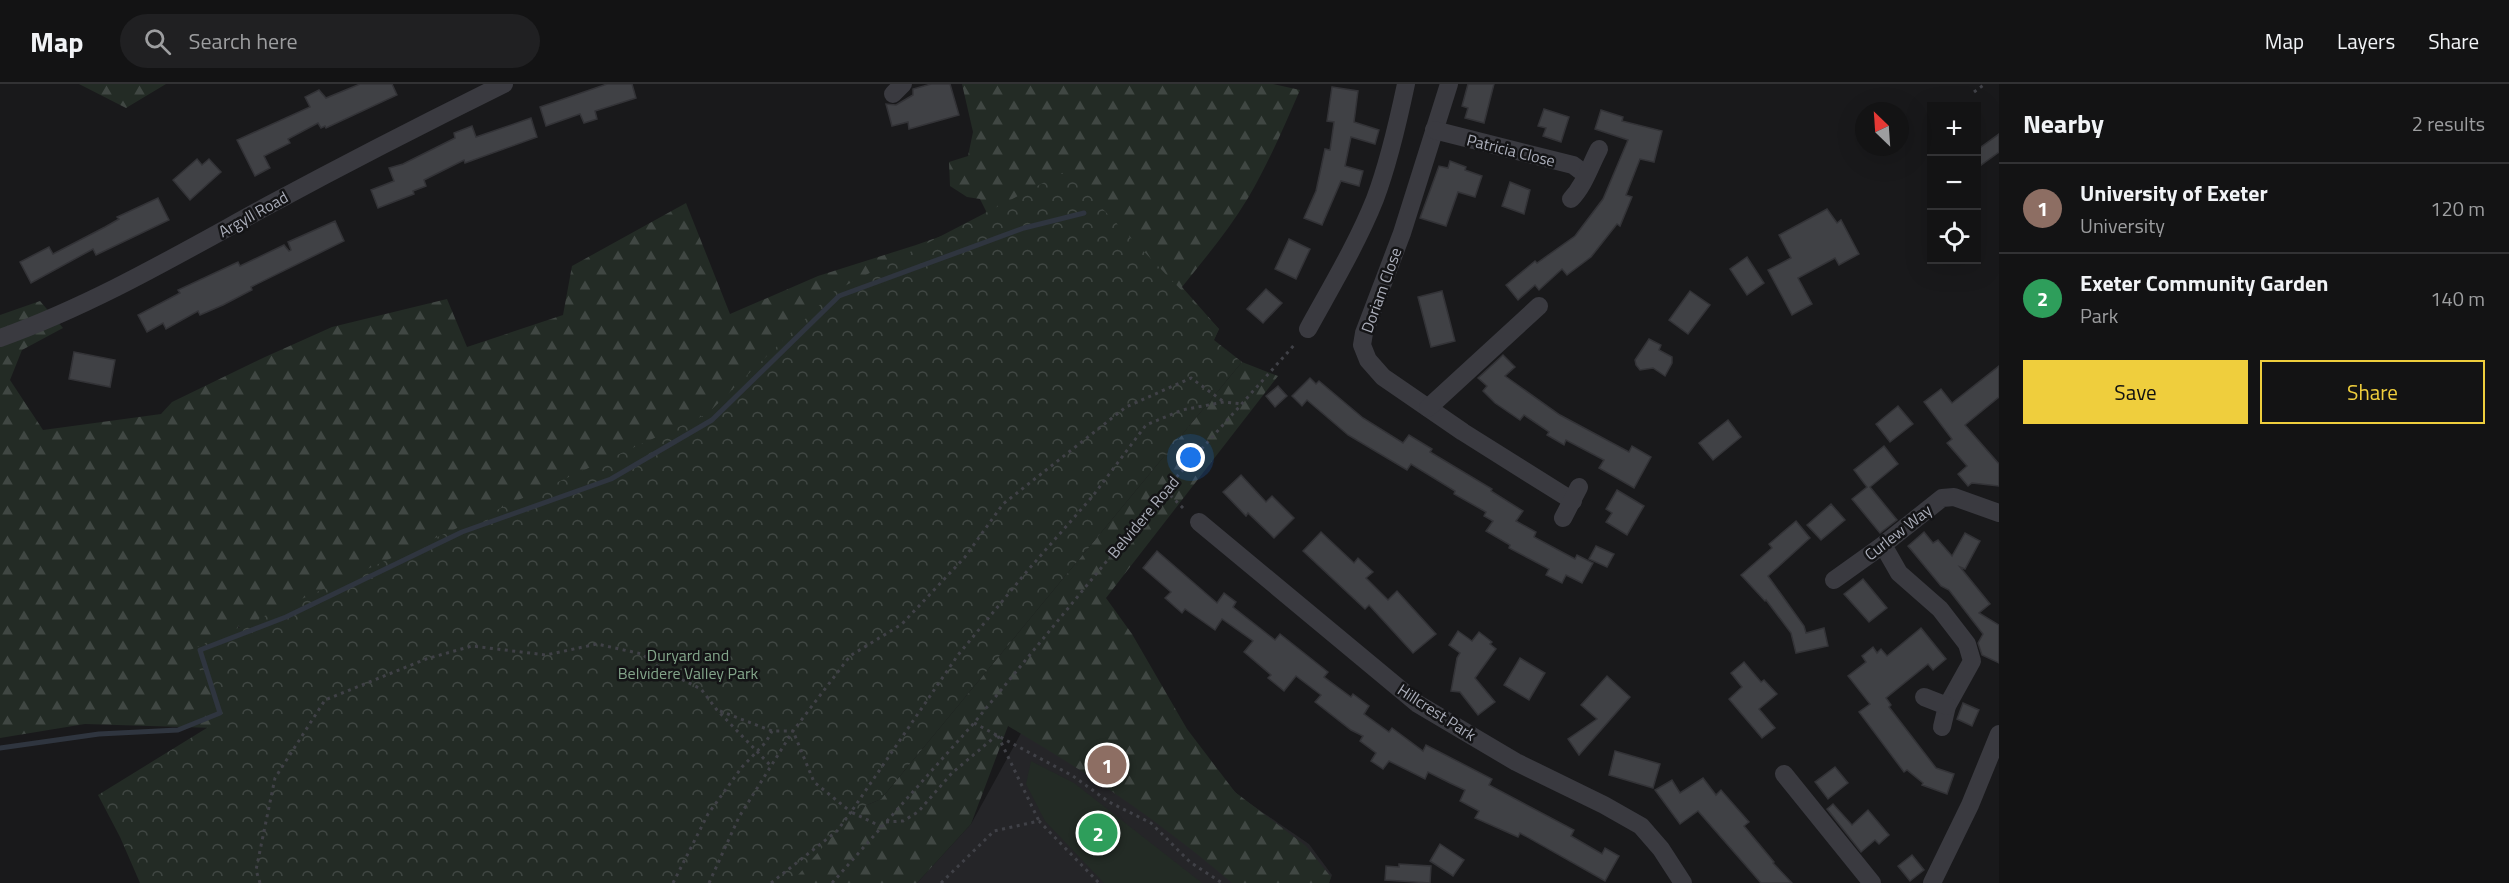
<!DOCTYPE html>
<meta charset="utf-8">
<style>
body{margin:0;font-family:"Titillium Web",sans-serif;background:#202022;color:#f1f3f6}
.controls{position:absolute;right:18px;top:18px;display:grid;overflow:hidden;border-radius:0px;box-shadow:0 6px 24px #0002}
.controls button{width:54px;height:54px;display:grid;place-items:center;padding:0;border:0;border-bottom:2px solid #323234;background:#131314;color:#f1f3f6;font:30px sans-serif}
.compass{position:absolute;left:1855px;top:18px;width:54px;height:54px;border-radius:50%;background:#131314;box-shadow:0 6px 24px #0002;rotate:335deg}
.you{position:absolute;left:1191px;top:374px;width:21px;height:21px;margin:-15px;border:4px solid #fff;border-radius:50%;background:#1a73e8;box-shadow:0 0 0 9px #1a73e833}
.badge{display:grid;place-items:center;width:39px;height:39px;border-radius:50%;background:#efce3d;color:#fff;font-size:20px;font-weight:700}
.pin{position:absolute;translate:-50% -50%;border:3px solid #fff;box-shadow:0 2px 6px #0006}
.list{margin:0;padding:0;list-style:none}
h2{display:flex;justify-content:space-between;align-items:center;height:78px;margin:0;padding:0 24px;font-size:26px}
h2 small{font-size:20px;font-weight:400;color:#9d9ea0}
.list li{display:grid;grid-template-columns:39px 1fr auto;gap:18px;align-items:center;box-sizing:border-box;height:90px;padding:0 24px;border-top:2px solid #323234}
.list b{display:block;font-size:22px;white-space:nowrap}
.list p{margin:0;font-size:20px;white-space:nowrap;color:#9d9ea0}
.list em{font-size:20px;font-style:normal;color:#9d9ea0}
.actions{display:flex;gap:12px;padding:18px 24px}
.actions a{flex:1;padding:14px 0;border:2px solid #efce3d;border-radius:0px;text-align:center;font-size:21px;color:#efce3d}
.actions .main{background:#efce3d;color:#111}
.icon{flex:none;width:33px;height:33px;fill:none;stroke:currentColor;stroke-width:2;stroke-linecap:round;stroke-linejoin:round}
.map{position:relative;flex:none;width:1999px;height:799px;overflow:hidden}
header{display:flex;align-items:center;gap:36px;box-sizing:border-box;height:84px;padding:0 30px;background:#131314;border-bottom:2px solid #323234}
header strong{font-size:28px}
nav{display:flex;gap:33px;margin-inline-start:auto;font-size:21px}
.search{width:420px;height:54px;background:#202022;display:flex;align-items:center;gap:15px;box-sizing:border-box;padding:0 21px;border-radius:33px;color:#9d9ea0;font-size:22px}
main{display:flex}
aside{flex:1;background:#131314}
.map>svg:first-child{display:block}
.built{fill:#252528}
.forest{fill:url(#forest-firs)}
.park{fill:url(#park-crowns)}
.garden{fill:#232b25}
.lines{fill:none;stroke-linecap:round;stroke-linejoin:round}
.stream{stroke:#2f353f;stroke-width:5}
.building{fill:#404145;stroke:#333337;stroke-width:1.5}
.path{stroke:#404147;stroke-width:3;stroke-dasharray:3 4.5;stroke-linecap:butt}
.minor{stroke:#3a3a40;stroke-width:18}
.labels{text-anchor:middle;dominant-baseline:central;stroke-width:5;stroke-linejoin:round;paint-order:stroke}
.street-label{font-size:16px;fill:#abaeba;stroke:#141416}
.park-label{font-size:16px;fill:#83a58a;stroke:#141416}
</style>
<header>
<strong>Map</strong>
<div class="search"><svg class="icon" aria-label="search" viewBox="0 0 24 24"><circle cx="10" cy="10" r="6"/><path d="M15 15l6 6"/></svg>Search here</div>
<nav><a>Map</a><a>Layers</a><a>Share</a></nav>
</header>
<main>
<div class="map">
<svg width="1999" height="799" viewBox="0 0 1999 799">
<defs>
<pattern id="forest-firs" width="22" height="20" patternUnits="userSpaceOnUse" patternTransform="scale(1.5)"><rect width="22" height="20" fill="#232b25"/><path d="M5 1l3.5 6h-7zM16 11l3.5 6h-7z" fill="#404743"/></pattern>
<pattern id="park-crowns" width="20" height="18" patternUnits="userSpaceOnUse" patternTransform="scale(1.5)"><rect width="20" height="18" fill="#232b25"/><path d="M2 6a3 3 0 1 1 6 0M12 15a3 3 0 1 1 6 0" fill="none" stroke="#404743"/></pattern>
</defs>
<rect width="100%" height="100%" fill="#19191b"/>
<!-- built -->
<polygon class="built" points="1063,573 1182,651 1239,712 1309,760 1332,791 1329,799 917,799 971,740"/>
<!-- forest -->
<g class="forest">
<polygon points="79,0 166,0 126,24"/>
<path d="M962,0h311l27,6c-16,37 -32,74 -52,108 -19,32 -43,60 -66,89l37,42 -9,19 -873,342 -99,-64 9,103 -162,-5 -85,14v-423l40,-14 23,27 -41,22 -12,30 33,50 118,-16 11,-12 93,-45 67,-30 115,-28 20,48 96,-32 9,-49 114,-63 44,111 88,-38 98,-31 68,-24 2,-10 -6,-12 -13,-2 -17,-11 -1,-24 19,-6 5,-24z"/>
<path d="M1242,278l36,14 -172,222 26,36 55,95 48,63 71,54 25,31 -2,6h-97c-70,-60 -145,-111 -224,-157l-37,98 -54,59h-129l63,-71 30,-13z"/>
</g>
<!-- park -->
<polygon class="park" points="1066,87 1219,245 1214,256 1242,278 881,715 851,728 837,747 791,799 140,799 120,753 98,711 223,634 190,566 707,330 833,208"/>
<!-- garden -->
<polygon class="garden" points="1031,677 1074,699 1202,799 1104,799 1045,737 1026,700"/>
<g class="lines">
<!-- stream -->
<polyline class="stream" points="0,664 99,650 178,646 220,629 200,566 286,533 462,448 611,395 712,336 839,212 1024,144 1084,129"/>
</g>
<!-- building -->
<g class="building">
<polygon points="360,0 392,0 397,11 326,44 325,42 321,44 318,39 288,55 290,59 264,72 270,84 255,92 237,56 310,23 305,13 319,6 326,14"/>
<polygon points="607,0 632,0 636,14 595,27 597,35 584,39 580,30 546,42 540,23"/>
<polygon points="931,0 950,0 959,31 909,45 908,38 892,42 886,20 896,21 913,11 913,5"/>
<polygon points="1468,0 1494,0 1484,39 1465,34 1468,24 1462,22"/>
<polygon points="1332,3 1358,7 1354,38 1379,46 1375,60 1351,53 1345,82 1363,87 1359,102 1341,97 1322,141 1304,134 1316,107 1325,65 1330,66 1334,38 1327,37"/>
<polygon points="1544,25 1569,33 1561,58 1543,52 1546,44 1538,42"/>
<polygon points="1601,26 1623,33 1622,37 1662,47 1654,78 1640,75 1626,111 1632,113 1620,142 1617,140 1591,173 1567,191 1562,185 1539,206 1535,201 1518,216 1506,201 1535,177 1537,179 1575,152 1603,115 1628,56 1595,45"/>
<polygon points="531,34 537,53 465,79 464,76 424,96 426,102 413,107 414,110 378,124 371,106 394,97 389,84 403,80 455,54 454,49 472,42 476,53"/>
<polygon points="1999,50 1999,68 1977,84 1977,66"/>
<polygon points="197,75 202,81 209,75 221,88 190,116 173,96"/>
<polygon points="1450,77 1466,83 1465,86 1482,92 1475,113 1458,108 1446,142 1420,134 1439,82 1448,84"/>
<polygon points="1510,98 1530,106 1524,130 1502,122"/>
<polygon points="158,114 169,136 96,171 93,165 31,199 20,178 49,163 53,170 105,143 119,135 117,133"/>
<polygon points="1827,125 1837,139 1841,136 1859,170 1839,181 1835,174 1798,194 1812,220 1792,231 1768,186 1791,174 1779,151"/>
<polygon points="335,137 344,157 251,203 252,206 223,221 200,231 198,227 166,245 163,239 147,248 138,231 180,209 178,206 238,178 240,182 284,161 289,167 291,166 288,158"/>
<polygon points="1289,155 1310,165 1296,195 1275,185"/>
<polygon points="1747,173 1764,199 1747,211 1730,185"/>
<polygon points="1266,205 1282,219 1263,239 1247,225"/>
<polygon points="1442,207 1455,257 1431,263 1418,213"/>
<polygon points="1690,207 1710,221 1688,250 1669,236"/>
<polygon points="1649,255 1661,261 1659,266 1672,273 1672,279 1665,292 1653,284 1640,286 1636,281 1635,276"/>
<polygon points="74,268 115,276 110,303 69,295"/>
<polygon points="1503,271 1515,283 1505,292 1560,331 1629,368 1632,362 1651,373 1634,404 1599,384 1604,376 1566,356 1564,361 1547,351 1549,348 1524,331 1520,336 1495,319 1483,307 1487,302 1478,294"/>
<polygon points="1999,282 1999,313 1965,341 1999,380 1999,402 1972,399 1968,402 1958,390 1967,382 1947,359 1952,355 1924,318 1941,305 1952,319"/>
<polygon points="1310,294 1316,300 1319,297 1363,334 1403,359 1409,351 1432,365 1430,368 1492,405 1491,407 1523,427 1516,437 1536,448 1534,453 1575,475 1577,471 1593,479 1582,499 1566,491 1562,499 1546,491 1549,485 1509,464 1510,461 1486,447 1493,437 1484,432 1486,428 1454,410 1455,407 1411,380 1407,386 1348,351 1307,316 1302,322 1292,312"/>
<polygon points="1278,302 1287,312 1275,323 1266,312"/>
<polygon points="1898,322 1913,340 1890,358 1876,340"/>
<polygon points="1728,336 1741,353 1713,376 1699,359"/>
<polygon points="1884,362 1898,380 1870,403 1897,436 1880,449 1852,415 1867,403 1854,386"/>
<polygon points="1241,391 1266,418 1272,412 1294,434 1274,454 1248,429 1246,432 1223,408"/>
<polygon points="1617,406 1644,422 1627,451 1606,438 1612,429 1606,425"/>
<polygon points="1831,420 1845,436 1821,456 1807,441"/>
<polygon points="1796,437 1810,454 1768,492 1804,542 1806,549 1824,544 1828,562 1796,569 1791,549 1766,516 1765,517 1741,491 1772,464 1769,460"/>
<polygon points="1321,448 1354,479 1358,474 1373,488 1366,494 1388,516 1397,507 1436,550 1413,569 1369,521 1365,525 1303,467"/>
<polygon points="1924,448 1933,459 1938,456 1952,472 1965,449 1980,457 1965,485 1960,483 1990,520 1979,529 1999,541 1999,579 1982,571 1978,559 1983,550 1949,506 1941,502 1908,462"/>
<polygon points="1596,462 1614,470 1607,483 1589,475"/>
<polygon points="1157,467 1217,519 1224,509 1236,518 1233,523 1275,556 1280,550 1328,588 1324,593 1351,613 1353,610 1369,622 1364,630 1389,648 1392,644 1423,667 1426,661 1492,695 1489,701 1574,746 1571,752 1602,770 1605,764 1619,772 1605,797 1520,749 1518,753 1475,734 1479,727 1460,717 1465,706 1450,699 1428,688 1425,695 1389,677 1383,685 1371,677 1376,669 1360,657 1363,652 1351,646 1315,618 1321,611 1296,592 1284,607 1268,594 1271,591 1244,568 1253,557 1222,535 1215,546 1185,525 1182,529 1165,514 1171,508 1143,484"/>
<polygon points="1863,495 1887,524 1869,538 1844,510"/>
<polygon points="1921,544 1946,575 1933,586 1928,580 1886,614 1891,621 1889,623 1936,684 1954,690 1947,710 1922,701 1923,699 1907,686 1904,688 1859,628 1870,620 1848,592 1866,578 1862,572 1873,563 1877,569 1881,565 1887,572"/>
<polygon points="1458,547 1472,557 1479,548 1492,558 1490,560 1496,565 1475,594 1495,618 1478,631 1460,608 1451,607 1457,574 1460,569 1449,561"/>
<polygon points="1520,574 1545,589 1529,616 1504,601"/>
<polygon points="1744,578 1761,598 1764,596 1777,610 1759,625 1775,644 1762,654 1729,615 1742,603 1731,589"/>
<polygon points="1607,592 1630,613 1579,671 1568,655 1597,635 1581,621"/>
<polygon points="1963,619 1979,626 1972,642 1957,635"/>
<polygon points="1615,667 1660,680 1653,704 1609,691"/>
<polygon points="1835,683 1848,699 1828,715 1815,698"/>
<polygon points="1703,694 1716,711 1721,706 1749,738 1744,742 1774,778 1773,779 1792,799 1761,799 1698,727 1680,740 1655,706 1672,696 1680,709"/>
<polygon points="1833,720 1852,741 1868,726 1889,751 1879,760 1875,756 1861,768 1827,725"/>
<polygon points="1440,760 1464,776 1453,792 1430,777"/>
<polygon points="1912,771 1924,786 1910,797 1898,782"/>
<polygon points="1399,780 1431,782 1430,799 1385,796 1386,782 1399,783"/>
</g>
<g class="lines">
<!-- path -->
<g class="path">
<polyline points="1974,8 1985,0"/>
<polyline points="1165,406 1186,427"/>
<polyline points="720,627 772,647 793,647"/>
<polyline points="974,639 1073,692 1109,718 1151,739 1190,778 1222,799"/>
<polyline points="998,652 1039,737"/>
<polyline points="886,738 903,737 918,728 952,689 997,651"/>
<polyline points="882,743 851,728 958,571 1028,486 1092,413 1146,341 1182,326 1224,318 1242,320"/>
<polyline points="260,799 256,786 275,694 325,616 426,575 472,562 546,571 597,560 642,570 661,585 701,605 717,626 771,682"/>
<polyline points="673,799 708,730 742,683 766,658 772,647"/>
<polyline points="709,799 739,733 793,647 850,572 902,540 965,473 1003,420 1126,323 1191,294 1224,318"/>
<polyline points="771,799 837,747 851,728 814,698 793,647"/>
<polyline points="832,799 974,639 1165,406 1296,259"/>
<polyline points="941,799 994,747 1039,737 1099,799"/>
</g>
<!-- minor -->
<g class="minor">
<polyline points="1449,0 1402,149 1364,249 1362,261 1368,276 1383,293 1463,348 1573,417"/>
<polyline points="893,10 903,0"/>
<polyline points="1434,46 1573,81 1585,90"/>
<path d="M1571,115c13,-13 19,-33 28,-50"/>
<path d="M1308,245c23,-42 49,-85 67,-130 14,-37 23,-77 31,-115"/>
<path d="M0,254c95,-34 181,-85 269,-133 78,-42 156,-82 235,-121"/>
<polyline points="1428,324 1539,222"/>
<polyline points="1563,434 1579,403"/>
<polyline points="1199,438 1418,620 1516,678 1604,721 1641,742 1661,765 1683,799"/>
<polyline points="1883,461 1899,489 1940,525 1967,560 1972,577 1947,622 1942,643"/>
<polyline points="1834,496 1883,461 1942,414 1954,413 1999,429"/>
<polyline points="1924,613 1947,622"/>
<polyline points="1784,690 1872,799"/>
<polyline points="1932,799 1970,721 1999,650"/>
</g>
</g>
<g class="labels">
<!-- street labels -->
<g class="street-label">
<text transform="translate(1511 66) rotate(14)">Patricia Close</text>
<text transform="translate(253 130) rotate(-29)">Argyll Road</text>
<text transform="translate(1381 206) rotate(-70)">Doriam Close</text>
<text transform="translate(1143 433) rotate(-50)">Belvidere Road</text>
<text transform="translate(1898 448) rotate(-38)">Curlew Way</text>
<text transform="translate(1437 628) rotate(33)">Hillcrest Park</text>
</g>
<!-- park labels -->
<g class="park-label">
<text x="688" y="571">Duryard and<tspan x="688" dy="18">Belvidere Valley Park</tspan></text>
</g>
</g>
</svg>
<div class="controls">
<button>+</button>
<button>−</button>
<button><svg class="icon" aria-label="locate" viewBox="0 0 24 24"><circle cx="12" cy="12" r="6"/><path d="M12 2v4M12 18v4M2 12h4M18 12h4"/></svg></button>
</div>
<svg class="compass" viewBox="-18 -18 36 36"><path d="M0-13l5 13h-10z" fill="#e53935"/><path d="M0 13l5-13h-10z" fill="#9d9ea0"/></svg>
<div class="you"></div>
<div class="pin badge" style="left:1107px;top:681px;background:#8d6e63">1</div>
<div class="pin badge" style="left:1098px;top:749px;background:#2e9e5b">2</div>
</div>
<aside>
<h2>Nearby<small>2 results</small></h2>
<ul class="list">
<li><span class="badge" style="background:#8d6e63">1</span><div><b>University of Exeter</b><p>University</p></div><em>120 m</em></li>
<li><span class="badge" style="background:#2e9e5b">2</span><div><b>Exeter Community Garden</b><p>Park</p></div><em>140 m</em></li>
</ul>
<div class="actions"><a class="main">Save</a><a>Share</a></div>
</aside>
</main>
